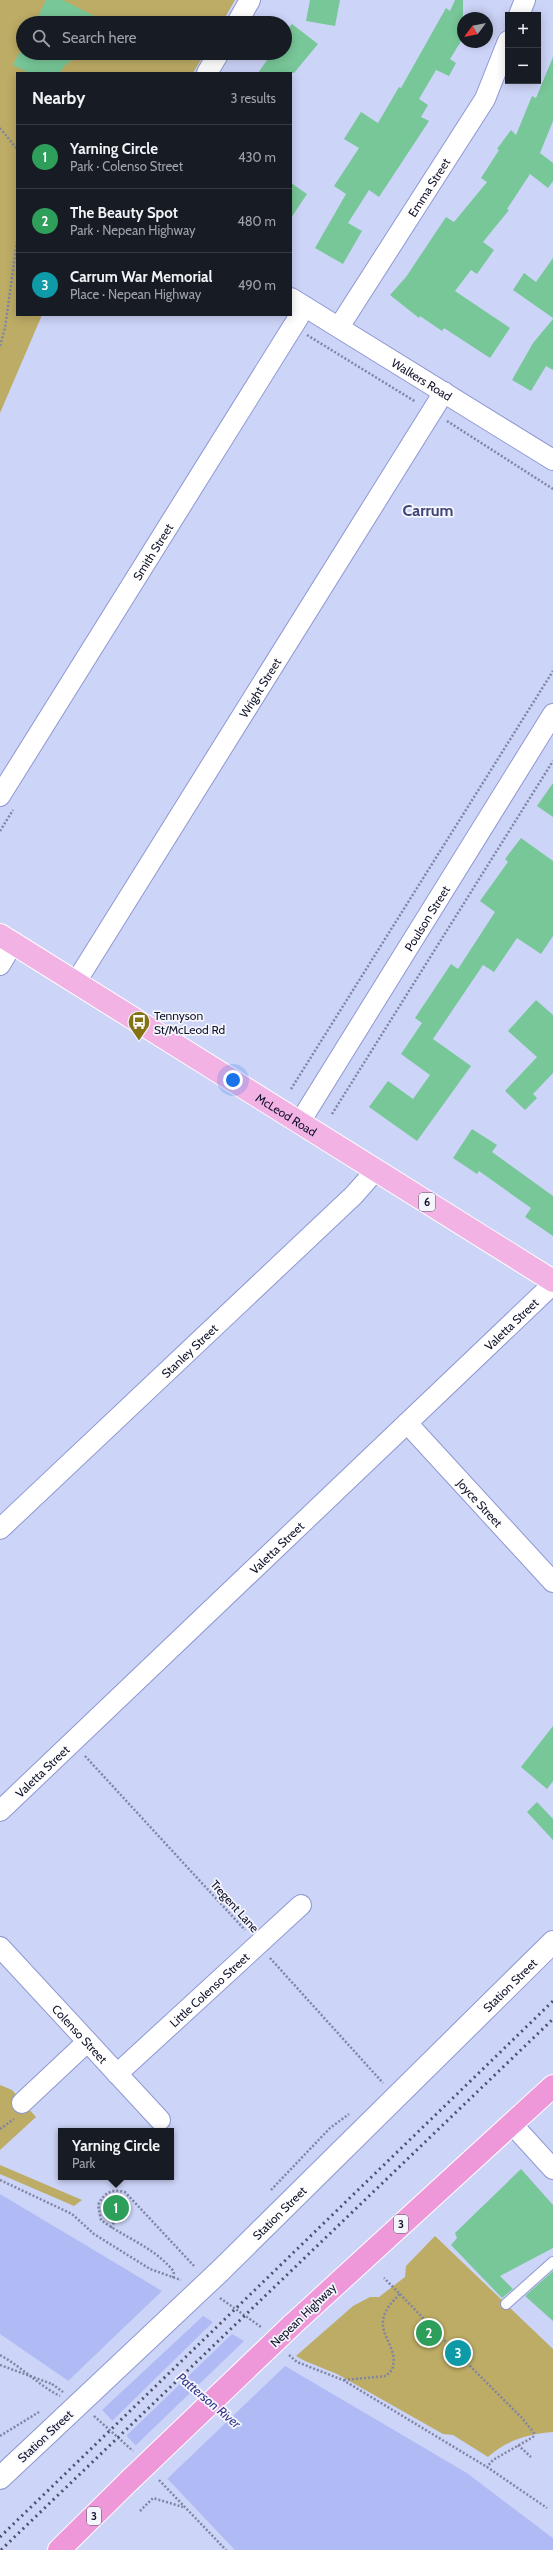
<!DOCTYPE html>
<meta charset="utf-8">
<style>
body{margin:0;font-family:Cabin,sans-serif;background:#242831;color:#f1f3f6}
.controls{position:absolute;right:12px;top:12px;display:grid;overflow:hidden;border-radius:0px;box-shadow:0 2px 10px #0003}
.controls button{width:36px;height:36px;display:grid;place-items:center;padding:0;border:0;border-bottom:1px solid #363941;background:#171b24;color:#f1f3f6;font:20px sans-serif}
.compass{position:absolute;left:457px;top:12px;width:36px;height:36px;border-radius:50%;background:#171b24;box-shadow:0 2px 10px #0003;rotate:238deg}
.you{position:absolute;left:233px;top:1080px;width:14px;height:14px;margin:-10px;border:3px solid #fff;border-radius:50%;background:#1a73e8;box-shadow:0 0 0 6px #1a73e833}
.badge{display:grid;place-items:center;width:26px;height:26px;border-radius:50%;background:#8c9099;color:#fff;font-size:13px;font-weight:700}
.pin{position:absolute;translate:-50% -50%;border:2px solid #fff;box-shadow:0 1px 4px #0006}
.popup{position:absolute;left:58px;top:2128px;width:116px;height:52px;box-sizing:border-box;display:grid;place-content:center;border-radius:0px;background:#171b24;filter:drop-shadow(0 1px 3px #0005);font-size:13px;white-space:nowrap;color:#9ea1a6}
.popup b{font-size:15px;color:#f1f3f6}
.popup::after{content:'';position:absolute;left:50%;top:100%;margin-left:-8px;border:8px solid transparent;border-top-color:#171b24}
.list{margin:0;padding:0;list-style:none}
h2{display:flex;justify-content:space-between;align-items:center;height:52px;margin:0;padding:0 16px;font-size:17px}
h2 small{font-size:13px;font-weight:400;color:#9ea1a6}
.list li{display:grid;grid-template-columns:26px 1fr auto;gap:12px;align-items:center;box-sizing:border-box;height:64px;padding:0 16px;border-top:1px solid #363941}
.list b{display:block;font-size:15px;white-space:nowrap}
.list p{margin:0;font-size:13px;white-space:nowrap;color:#9ea1a6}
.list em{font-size:13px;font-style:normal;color:#9ea1a6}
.icon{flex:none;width:22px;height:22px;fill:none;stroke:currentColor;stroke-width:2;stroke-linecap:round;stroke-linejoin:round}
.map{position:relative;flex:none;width:553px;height:2550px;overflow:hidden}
.search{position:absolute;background:#171b24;box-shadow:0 2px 10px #0003;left:16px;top:16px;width:276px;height:44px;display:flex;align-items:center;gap:10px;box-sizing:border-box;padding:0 14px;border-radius:22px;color:#9ea1a6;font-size:15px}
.panel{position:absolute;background:#171b24;box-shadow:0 2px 10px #0003;left:16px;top:72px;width:276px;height:244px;border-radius:0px}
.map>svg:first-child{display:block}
.green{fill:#bdac65}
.water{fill:#b0baf4}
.pier{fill:#ccd4f8}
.building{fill:#78c798}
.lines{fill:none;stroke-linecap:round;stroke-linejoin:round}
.service-casing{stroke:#8f98d2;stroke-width:12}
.minor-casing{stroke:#8f98d2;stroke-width:22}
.tertiary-casing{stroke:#8f98d2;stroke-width:24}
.primary-casing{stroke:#fff;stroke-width:24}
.trunk-casing{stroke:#fff;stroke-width:24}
.path{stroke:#8085a3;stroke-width:2.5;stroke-dasharray:2 2;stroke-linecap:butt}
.service{stroke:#fff;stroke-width:10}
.minor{stroke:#fff;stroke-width:20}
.tertiary{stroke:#fff;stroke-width:22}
.primary{stroke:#f2b2e3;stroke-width:22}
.trunk{stroke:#ee98da;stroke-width:22}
.rail{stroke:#4e526d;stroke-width:3;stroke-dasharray:2 4;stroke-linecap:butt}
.tertiary-bridge-casing{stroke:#8f98d2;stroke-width:24;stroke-linecap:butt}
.trunk-bridge-casing{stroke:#fff;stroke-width:24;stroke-linecap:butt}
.path-bridge{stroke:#8085a3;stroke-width:2.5;stroke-dasharray:2 2;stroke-linecap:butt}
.tertiary-bridge{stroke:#fff;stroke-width:22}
.trunk-bridge{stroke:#ee98da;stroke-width:22}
.labels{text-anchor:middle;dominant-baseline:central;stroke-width:3.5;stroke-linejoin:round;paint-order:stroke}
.shield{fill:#f5f6fd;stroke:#565869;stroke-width:1}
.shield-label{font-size:11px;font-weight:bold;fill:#12142a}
.street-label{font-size:12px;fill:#12142a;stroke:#f5f6fd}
.poi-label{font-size:12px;fill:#12142a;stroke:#f5f6fd;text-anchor:start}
.water-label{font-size:13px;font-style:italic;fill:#35388a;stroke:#f5f6fd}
.district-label{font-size:16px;font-weight:bold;fill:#404679;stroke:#f5f6fd}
</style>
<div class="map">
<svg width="553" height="2550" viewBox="0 0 553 2550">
<rect width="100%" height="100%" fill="#ccd4f8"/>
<!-- green -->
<g class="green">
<polygon points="0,0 235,0 222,23 23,23 23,53 205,53 193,73 17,73 17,315 42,315 0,413"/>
<polygon points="0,2085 12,2090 36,2117 0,2150"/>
<polygon points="0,2165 82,2200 74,2206 0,2174"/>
<circle cx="116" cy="2209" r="13"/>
<path d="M435,2236l118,113v83c-24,2 -47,8 -65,25l-35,-22 -10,-1 -106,-60 -32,-13 -9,-5 57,-50 17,-9h9l26,-20 1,-11z"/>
</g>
<!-- water -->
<polygon class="water" points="0,2194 467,2473 553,2538 553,2550 235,2550 86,2393 0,2334"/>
<!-- pier -->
<polygon class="pier" points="0,2192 468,2472 529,2516 553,2536 553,2538 467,2473 285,2366 166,2480 134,2447 244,2341 232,2334 125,2437 111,2422 213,2322 203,2316 101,2411 85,2394 67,2382 162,2291"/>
<!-- building -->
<g class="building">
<polygon points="46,0 63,0 108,23 35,23"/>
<polygon points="310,0 340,0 335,26 306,21"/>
<polygon points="455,0 463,0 463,38 450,59 456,63 449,76 436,70 419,99 428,105 421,117 429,121 379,197 369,190 348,223 362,231 343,264 315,248 346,194 334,186 359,148 344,139 361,112 378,123 399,87 401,88 446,8 450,11"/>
<polygon points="292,24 318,44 294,73 258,73 272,53 285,53 285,32"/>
<polygon points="19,53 81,53 64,66 60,73 29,73 13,65"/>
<polygon points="553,57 553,121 540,153 553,163 553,181 548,188 530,174 507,209 509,210 483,242 494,250 477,274 471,270 455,291 510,328 490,358 444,328 442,331 420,316 419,318 390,295 406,277 446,217 454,222 487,182 481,178 499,150 497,149 511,130 516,135 532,96 536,98"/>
<polygon points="291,183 307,194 291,218"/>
<polygon points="553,258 553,318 513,290 524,273 536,282"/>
<polygon points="553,319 553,370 546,366 531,391 512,380 533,343"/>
<polygon points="553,783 553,817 537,806"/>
<polygon points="521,838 553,861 553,936 541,954 517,938 494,972 483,965 433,1039 471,1066 417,1141 369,1107 388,1081 413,1099 430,1075 401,1054 422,1023 415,1018 451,964 458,969 495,912 480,901 508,862 505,859"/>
<polygon points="536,1000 553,1015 553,1073 533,1094 537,1098 525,1110 505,1091 537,1057 508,1031"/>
<polygon points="472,1129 497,1145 492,1152 553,1196 553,1236 525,1217 531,1208 479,1171 477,1174 453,1158"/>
<polygon points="553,1726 553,1781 547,1789 521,1767"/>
<polygon points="537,1802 553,1819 553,1840 527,1812"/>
<polygon points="521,2169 553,2205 553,2248 500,2276 513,2289 502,2298 451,2245 457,2238 455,2233"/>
<polygon points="553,2271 553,2321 525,2296"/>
</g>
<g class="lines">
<!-- service casing -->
<g class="service-casing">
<polyline id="service" points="506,2304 553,2262"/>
</g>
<!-- minor casing -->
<g class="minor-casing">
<g id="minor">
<polyline points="519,15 525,0"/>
<polyline points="237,23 250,0"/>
<polyline points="207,73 219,53"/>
<path id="s1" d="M291,298l262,162"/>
<path id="s2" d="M339,327l146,-228 23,-58"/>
<path id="s3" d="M0,796l305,-489"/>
<polyline points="0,965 13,943"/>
<path id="s4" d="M76,982l368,-590"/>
<path id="s5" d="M300,1122l253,-408"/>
<path id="s6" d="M407,1423l146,159"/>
<path id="s7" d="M0,1529l354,-334 22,-25"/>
<path id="s8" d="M0,1811l553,-527"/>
<path id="s9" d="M0,1947l160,173"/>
<path id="s10" d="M117,2074l184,-169"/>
<polyline points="22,2103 87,2042"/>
<polyline points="511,2123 553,2169"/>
</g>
</g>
<!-- tertiary casing -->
<g class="tertiary-casing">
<g id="tertiary">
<path id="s11" d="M220,2271l333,-329"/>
<polyline points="0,2478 65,2417"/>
</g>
</g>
<!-- primary casing -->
<g class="primary-casing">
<g id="primary">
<path id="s12" d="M0,935l553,346"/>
</g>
</g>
<!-- trunk casing -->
<g class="trunk-casing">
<g id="trunk">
<polyline points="292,2325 553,2086"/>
<polyline points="59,2550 129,2481"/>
</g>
</g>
<!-- path -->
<g class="path">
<polyline points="0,128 17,149"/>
<polyline points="307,335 416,402"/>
<polyline points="0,346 5,328 17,241"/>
<polyline points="447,421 553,489"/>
<polyline points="0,831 13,810"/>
<polyline points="291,1089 553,671"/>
<polyline points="332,1114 553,761"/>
<polyline points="85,1756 245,1930"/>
<polyline points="270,1958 383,2083"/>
<polyline points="0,2129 14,2119"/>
<polyline points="0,2180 72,2214 94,2234 150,2269 181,2280"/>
<polyline points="271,2190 330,2128 349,2114"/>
<polyline points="111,2228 118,2214"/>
<path d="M173,2278l1,-6c-18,-24 -49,-34 -73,-52l-3,-15c6,-12 14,-17 27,-13l70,75"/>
<polyline points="400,2294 449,2345"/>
<polyline points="220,2298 261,2327"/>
<circle cx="457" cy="2353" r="11"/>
<path d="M0,2355c22,12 38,30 60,41"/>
<polyline points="289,2355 297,2362 343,2380 487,2467 547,2508"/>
<polyline points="464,2360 522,2418 534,2433 533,2437 493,2460 487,2467"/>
<path d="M344,2380l42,-4 6,-6c10,-30 -31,-40 8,-76l-16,-16"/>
<polyline points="52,2384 63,2392"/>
<polyline points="94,2416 133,2451"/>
<polyline points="0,2436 39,2412"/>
<polyline points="518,2445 531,2457"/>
<polyline points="159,2480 226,2550"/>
<polyline points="140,2511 153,2498 183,2507"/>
</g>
<!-- service -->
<use href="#service" class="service"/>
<!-- minor -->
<use href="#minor" class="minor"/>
<!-- tertiary -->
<use href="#tertiary" class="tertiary"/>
<!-- primary -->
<use href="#primary" class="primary"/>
<!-- trunk -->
<use href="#trunk" class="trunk"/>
<!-- rail -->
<g class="rail">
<polyline points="0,2537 553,2001"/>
<polyline points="1,2550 553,2019"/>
</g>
<!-- tertiary-bridge casing -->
<g class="tertiary-bridge-casing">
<polyline id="tertiary-bridge" points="65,2417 220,2271"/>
</g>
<!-- trunk-bridge casing -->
<g class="trunk-bridge-casing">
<polyline id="trunk-bridge" points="129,2481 292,2325"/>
</g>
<!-- path-bridge -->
<polyline class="path-bridge" points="0,2365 52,2384"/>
<!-- tertiary-bridge -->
<use href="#tertiary-bridge" class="tertiary-bridge"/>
<!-- trunk-bridge -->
<use href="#trunk-bridge" class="trunk-bridge"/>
</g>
<!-- icons -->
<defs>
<g id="bus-pin" transform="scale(1.15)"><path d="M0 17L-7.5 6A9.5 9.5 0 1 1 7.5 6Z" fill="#857214" stroke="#f5f6fd"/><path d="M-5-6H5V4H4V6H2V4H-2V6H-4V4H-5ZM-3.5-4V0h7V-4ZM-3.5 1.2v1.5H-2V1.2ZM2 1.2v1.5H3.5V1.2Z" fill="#fff"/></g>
</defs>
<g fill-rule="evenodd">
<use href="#bus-pin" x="139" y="1022"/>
</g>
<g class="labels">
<!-- shield labels -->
<g class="shield">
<rect x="419" y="1193" width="16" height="18" rx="3"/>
<rect x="394" y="2215" width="14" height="18" rx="3"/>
<rect x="87" y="2507" width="14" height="18" rx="3"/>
</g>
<g class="shield-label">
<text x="427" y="1202">6</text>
<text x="401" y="2224">3</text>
<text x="94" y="2516">3</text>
</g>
<!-- street labels -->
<g class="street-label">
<text stroke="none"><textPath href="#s2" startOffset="166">Emma Street</textPath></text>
<text stroke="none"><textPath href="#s1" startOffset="154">Walkers Road</textPath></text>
<text stroke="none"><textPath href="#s3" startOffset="288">Smith Street</textPath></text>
<text stroke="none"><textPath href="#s4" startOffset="347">Wright Street</textPath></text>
<text stroke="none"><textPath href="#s5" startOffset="240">Poulson Street</textPath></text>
<text stroke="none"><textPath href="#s12" startOffset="338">McLeod Road</textPath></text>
<text stroke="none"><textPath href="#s8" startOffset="706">Valetta Street</textPath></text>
<text stroke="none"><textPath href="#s7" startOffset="260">Stanley Street</textPath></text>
<text stroke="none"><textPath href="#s6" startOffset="108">Joyce Street</textPath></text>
<text stroke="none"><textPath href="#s8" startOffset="382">Valetta Street</textPath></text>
<text stroke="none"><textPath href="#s8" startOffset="58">Valetta Street</textPath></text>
<text transform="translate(235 1906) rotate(48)">Tregent Lane</text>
<text stroke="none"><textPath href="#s11" startOffset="407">Station Street</textPath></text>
<text stroke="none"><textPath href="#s10" startOffset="125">Little Colenso Street</textPath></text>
<text stroke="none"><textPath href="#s9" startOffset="118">Colenso Street</textPath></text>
<text stroke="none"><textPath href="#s11" startOffset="83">Station Street</textPath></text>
<text transform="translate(303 2315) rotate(-44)">Nepean Highway</text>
<text transform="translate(45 2436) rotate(-43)">Station Street</text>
</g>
<!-- poi labels -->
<g class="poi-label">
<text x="154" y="1015">Tennyson<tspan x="154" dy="14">St/McLeod Rd</tspan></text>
</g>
<!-- water labels -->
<g class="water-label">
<text transform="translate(209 2400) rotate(40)">Patterson River</text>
</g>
<!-- district labels -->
<g class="district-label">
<text x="428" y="510">Carrum</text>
</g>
</g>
</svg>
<div class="controls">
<button>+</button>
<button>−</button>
</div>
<svg class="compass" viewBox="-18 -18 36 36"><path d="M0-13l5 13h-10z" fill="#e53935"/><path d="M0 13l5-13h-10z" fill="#9ea1a6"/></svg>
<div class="you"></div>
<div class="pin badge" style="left:116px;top:2208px;background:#2e9e5b">1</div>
<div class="popup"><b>Yarning Circle</b>Park</div>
<div class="pin badge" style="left:429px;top:2333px;background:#2e9e5b">2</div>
<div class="pin badge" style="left:458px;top:2353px;background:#0f9aa8">3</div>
<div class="search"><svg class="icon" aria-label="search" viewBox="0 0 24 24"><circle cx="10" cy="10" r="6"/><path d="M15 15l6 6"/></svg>Search here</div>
<section class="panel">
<h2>Nearby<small>3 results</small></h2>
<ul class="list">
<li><span class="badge" style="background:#2e9e5b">1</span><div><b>Yarning Circle</b><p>Park · Colenso Street</p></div><em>430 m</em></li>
<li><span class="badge" style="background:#2e9e5b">2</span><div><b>The Beauty Spot</b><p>Park · Nepean Highway</p></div><em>480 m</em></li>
<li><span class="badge" style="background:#0f9aa8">3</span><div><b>Carrum War Memorial</b><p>Place · Nepean Highway</p></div><em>490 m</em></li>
</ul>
</section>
</div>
